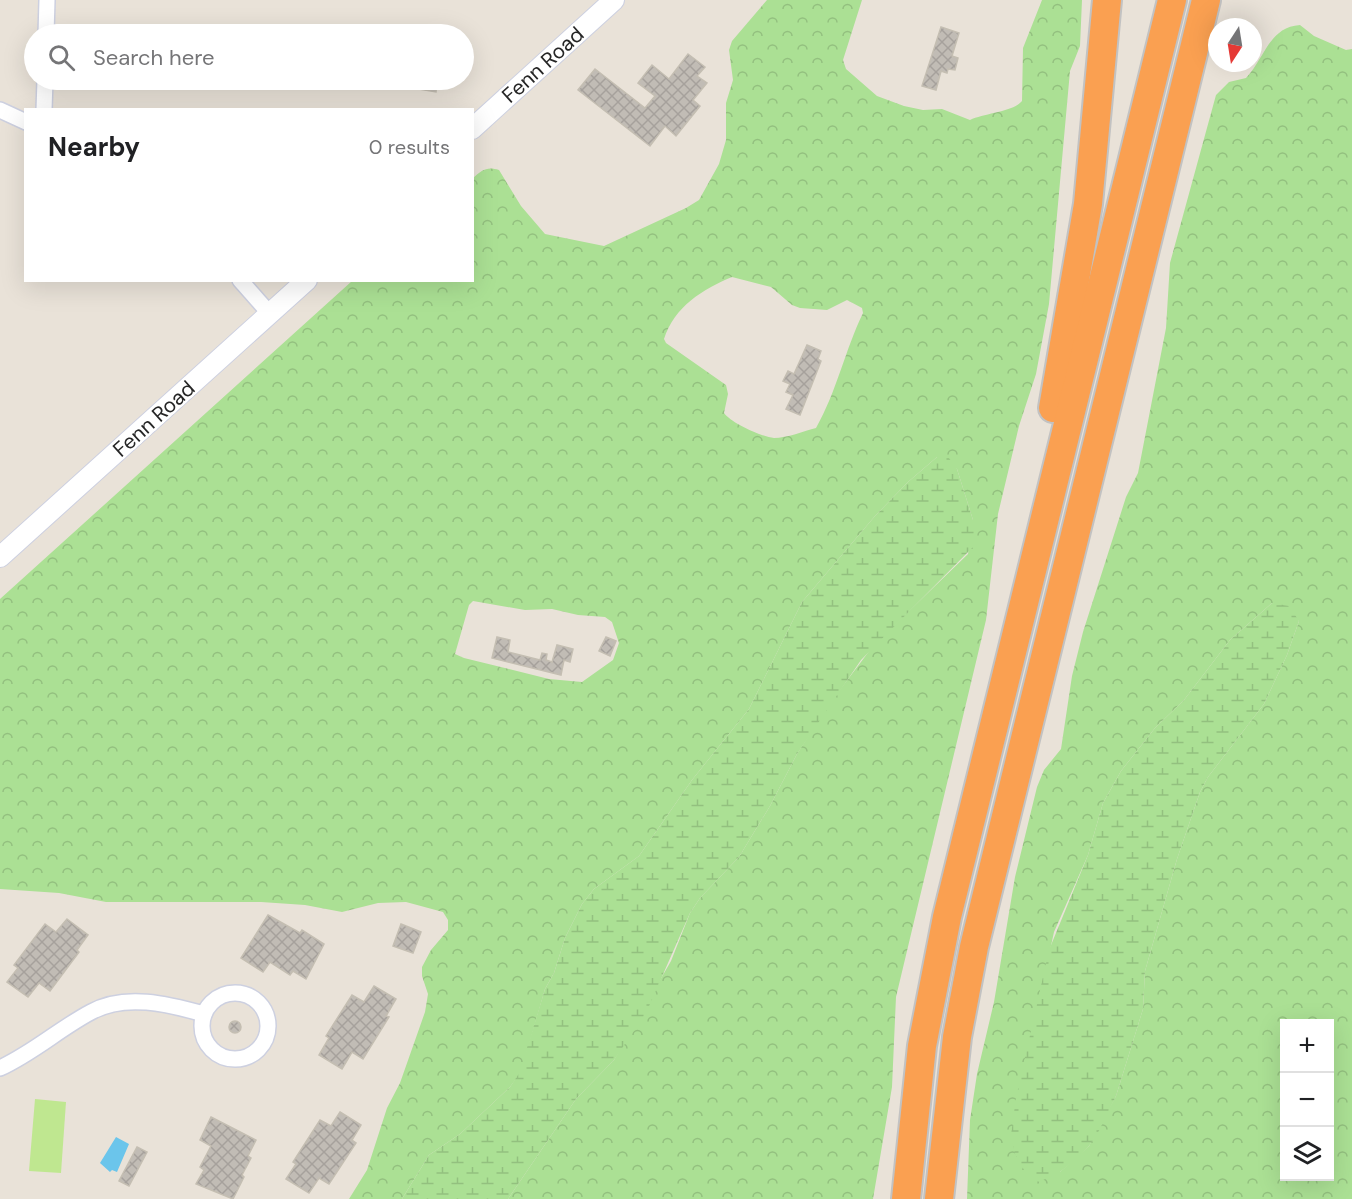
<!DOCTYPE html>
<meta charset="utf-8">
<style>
body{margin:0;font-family:"DM Sans",sans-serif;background:#f6f6f6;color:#202124}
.controls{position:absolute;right:18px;bottom:18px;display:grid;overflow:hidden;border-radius:0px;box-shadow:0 6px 24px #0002}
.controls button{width:54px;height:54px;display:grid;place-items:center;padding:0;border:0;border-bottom:2px solid #e0e0e0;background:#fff;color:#202124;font:30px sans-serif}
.compass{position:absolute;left:1208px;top:18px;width:54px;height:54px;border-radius:50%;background:#fff;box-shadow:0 6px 24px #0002;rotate:192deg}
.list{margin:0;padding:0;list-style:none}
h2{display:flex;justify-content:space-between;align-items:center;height:78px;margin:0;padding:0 24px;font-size:26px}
h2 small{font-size:20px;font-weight:400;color:#757577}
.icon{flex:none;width:33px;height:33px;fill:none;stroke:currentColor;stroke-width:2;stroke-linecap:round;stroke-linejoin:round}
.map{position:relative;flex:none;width:1352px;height:1199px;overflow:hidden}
.search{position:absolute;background:#fff;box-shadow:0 6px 24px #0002;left:24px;top:24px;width:450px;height:66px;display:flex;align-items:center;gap:15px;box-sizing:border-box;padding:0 21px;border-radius:33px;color:#757577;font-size:22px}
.panel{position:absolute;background:#fff;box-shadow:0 6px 24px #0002;left:24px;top:108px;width:450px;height:174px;border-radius:0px}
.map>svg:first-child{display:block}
.forest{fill:url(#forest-crowns);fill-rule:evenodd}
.wetland{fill:url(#wetland-marsh)}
.pitch{fill:#bfe790}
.water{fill:#6bc5eb}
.building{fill:url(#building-cross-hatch);stroke:#c4beb2;stroke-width:1.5}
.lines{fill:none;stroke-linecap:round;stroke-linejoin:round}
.minor-casing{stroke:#cdd0e0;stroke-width:18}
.tertiary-casing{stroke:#cdd0e0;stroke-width:22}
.motorway-casing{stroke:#c2c2c2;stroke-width:32}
.minor{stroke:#fff;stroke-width:15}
.tertiary{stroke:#fff;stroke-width:20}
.motorway{stroke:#faa051;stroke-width:28}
.labels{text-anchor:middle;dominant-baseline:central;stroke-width:4.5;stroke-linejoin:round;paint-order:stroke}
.street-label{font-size:21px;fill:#262626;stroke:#fff}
</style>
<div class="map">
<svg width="1352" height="1199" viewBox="0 0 1352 1199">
<defs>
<pattern id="forest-crowns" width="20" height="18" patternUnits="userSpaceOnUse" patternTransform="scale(1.5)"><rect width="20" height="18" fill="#abe094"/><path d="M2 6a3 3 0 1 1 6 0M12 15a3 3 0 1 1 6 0" fill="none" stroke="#93c07f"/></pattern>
<pattern id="wetland-marsh" width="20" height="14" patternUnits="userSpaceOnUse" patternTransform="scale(1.5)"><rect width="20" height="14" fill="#abe094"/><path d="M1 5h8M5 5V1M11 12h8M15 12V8" fill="none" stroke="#93c07f"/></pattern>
<pattern id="building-cross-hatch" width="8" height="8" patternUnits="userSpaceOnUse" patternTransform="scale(1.5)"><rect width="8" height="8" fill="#c1bcb5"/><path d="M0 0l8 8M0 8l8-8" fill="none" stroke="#a6a19c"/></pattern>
</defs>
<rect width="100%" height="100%" fill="#e9e2d8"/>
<!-- forest -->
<g class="forest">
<path d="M767,0h95l-19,60 3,9 31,27 27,10 19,4 19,-1 28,11c15,-7 43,-8 52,-19l1,-53 19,-48h40l-2,46 -10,25 -21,233 -13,70 -17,52 -21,88 -12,106 -90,377 -4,90 -19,112h-365l68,-100 38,-39 57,-99 19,-48 10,-15 39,-41 31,-51 27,-52 30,-47 46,-61 95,-92 5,-34 -16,-51 -20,-12 -29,25 -33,34 -73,86 -53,107 -57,71 -53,76 -45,33 -12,15 -17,34 -11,35 -9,16 -24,83 -11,15 -50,47 -31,21 -27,44h-53l18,-29 20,-62 13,-25 25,-71 3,-18 -6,-18v-9l9,-17 17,-20v-10l-5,-8 -37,-10 -28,1 -36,9 -37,-7 -44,-3h-155l-47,-9 -59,-4v-290l352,-318 120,-1 1,-102c9,-8 14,-12 26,-8l22,36 24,28 59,12 82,-38 13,-8 20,-36 7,-24v-37l7,-23 -4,-30 3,-9zM732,277l39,10 21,18 8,3 27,2 20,-10 15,8 1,5c-18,37 -26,78 -47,115 -12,3 -29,10 -42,10 -12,-1 -43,-15 -50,-25l4,-19 -2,-9 -60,-42 -2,-4c10,-32 39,-50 68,-62zM473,601l52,9 27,-1 26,6 27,2 7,5 7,21 -6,17 -31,22 -33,-3 -85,-21 -9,-4 14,-49z"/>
<path d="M1300,25l14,11 32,14 6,-1v1150h-385l3,-79 7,-46 17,-72 21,-125 22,-90 7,-17 17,-21 11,-73 11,-44 43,-135 12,-24 28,-145 4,-65 46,-168 13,-13 17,-4c19,-20 23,-51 54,-53zM1272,603l27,18 -12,34 -23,49 -56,73 -8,15 -23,67 -32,112 -2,38 -27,87 -27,50 -29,26 -26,-148 20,-92 34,-77 15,-52 18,-32 34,-43 29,-28 46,-60zM1284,1024h46v152h-46z"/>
</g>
<!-- wetland -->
<g class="wetland">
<polygon points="946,454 957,469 973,520 975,529 973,547 861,660 797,754 770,806 739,857 700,898 690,913 646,1013 614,1060 576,1099 508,1199 402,1199 429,1155 460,1134 510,1087 520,1072 545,989 554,973 565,938 582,904 594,889 639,856 692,780 749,709 802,602 875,516 908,482 937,457"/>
<polygon points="1272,603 1289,606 1299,621 1287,655 1264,704 1208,777 1200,792 1177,859 1145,971 1143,1009 1116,1096 1100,1129 1089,1146 1075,1160 1060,1172 1039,1182 1024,1170 1015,1154 1011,1135 1016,1098 1049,950 1088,855 1103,803 1121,771 1155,728 1184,700 1230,640"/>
</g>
<!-- pitch -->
<polygon class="pitch" points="35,1099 66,1102 61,1173 29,1171"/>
<!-- water -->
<polygon class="water" points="116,1137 129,1144 117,1172 112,1170 110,1172 100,1163"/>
<!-- building -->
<g class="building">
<polygon points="941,27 959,33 952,56 958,58 955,70 948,69 947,73 941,71 936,90 922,86"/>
<polygon points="688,54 705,67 697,76 707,83 693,100 700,106 676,136 665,126 650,146 578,90 595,69 645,108 655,96 638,83 652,65 669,79"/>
<polygon points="419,80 437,80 436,92 418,89"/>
<polygon points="807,345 821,351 818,359 821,361 800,415 786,409 793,395 786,392 790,384 783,381 788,371 794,374"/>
<polygon points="497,637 510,640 508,652 540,660 542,653 547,654 546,660 552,662 557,645 573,649 570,662 564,660 561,675 492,658"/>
<polygon points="606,637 616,641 610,656 599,651"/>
<polygon points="268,915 300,933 302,930 324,944 306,979 293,971 290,975 270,962 263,972 241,958"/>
<polygon points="67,919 88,935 77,950 79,952 50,991 39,983 28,997 7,982 18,968 14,965 45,924 56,932"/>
<polygon points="401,924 421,932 413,953 393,946"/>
<polygon points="374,986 396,999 386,1016 389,1017 363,1059 352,1052 342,1069 319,1055 329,1038 326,1036 352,995 364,1002"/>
<circle cx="235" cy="1027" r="6"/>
<polygon points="340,1112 361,1125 352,1140 356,1143 329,1184 319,1178 309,1193 286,1179 296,1164 293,1162 320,1120 331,1126"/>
<polygon points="211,1117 256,1140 248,1156 251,1158 242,1175 244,1177 233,1199 196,1184 204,1170 200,1167 211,1146 200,1140"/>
<polygon points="137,1147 147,1152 129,1186 119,1181"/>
</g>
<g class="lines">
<!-- minor casing -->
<g class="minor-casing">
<g id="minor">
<polyline points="46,34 47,0"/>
<polyline points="0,110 26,122"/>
<polyline points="44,110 45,80"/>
<polyline points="240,280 270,314"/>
<circle cx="235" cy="1026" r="33"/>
<path d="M0,1068c33,-15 59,-39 91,-56 34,-19 77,-8 113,2"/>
</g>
</g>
<!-- tertiary casing -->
<g class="tertiary-casing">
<g id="tertiary">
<polyline points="472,129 614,0"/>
<polyline points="0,557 307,280"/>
</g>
</g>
<!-- motorway casing -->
<g class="motorway-casing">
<g id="motorway">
<polyline points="1053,408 1088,204 1107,0"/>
<polyline points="906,1199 922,1046 947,917 1172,0"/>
<polyline points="939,1199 957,1037 974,947 1206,0"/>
</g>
</g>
<!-- minor -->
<use href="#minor" class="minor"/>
<!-- tertiary -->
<use href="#tertiary" class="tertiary"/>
<!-- motorway -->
<use href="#motorway" class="motorway"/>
</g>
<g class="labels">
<!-- street labels -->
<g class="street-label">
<text transform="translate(543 65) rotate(-42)">Fenn Road</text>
<text transform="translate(154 419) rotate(-42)">Fenn Road</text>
</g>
</g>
</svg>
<div class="controls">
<button>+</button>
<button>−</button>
<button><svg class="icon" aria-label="layers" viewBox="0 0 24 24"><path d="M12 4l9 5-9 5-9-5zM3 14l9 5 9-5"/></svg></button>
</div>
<svg class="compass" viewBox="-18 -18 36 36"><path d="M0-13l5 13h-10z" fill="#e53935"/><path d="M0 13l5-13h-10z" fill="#757577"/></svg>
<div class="search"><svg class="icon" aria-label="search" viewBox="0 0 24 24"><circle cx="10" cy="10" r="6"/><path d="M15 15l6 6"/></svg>Search here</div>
<section class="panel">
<h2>Nearby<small>0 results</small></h2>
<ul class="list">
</ul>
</section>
</div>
